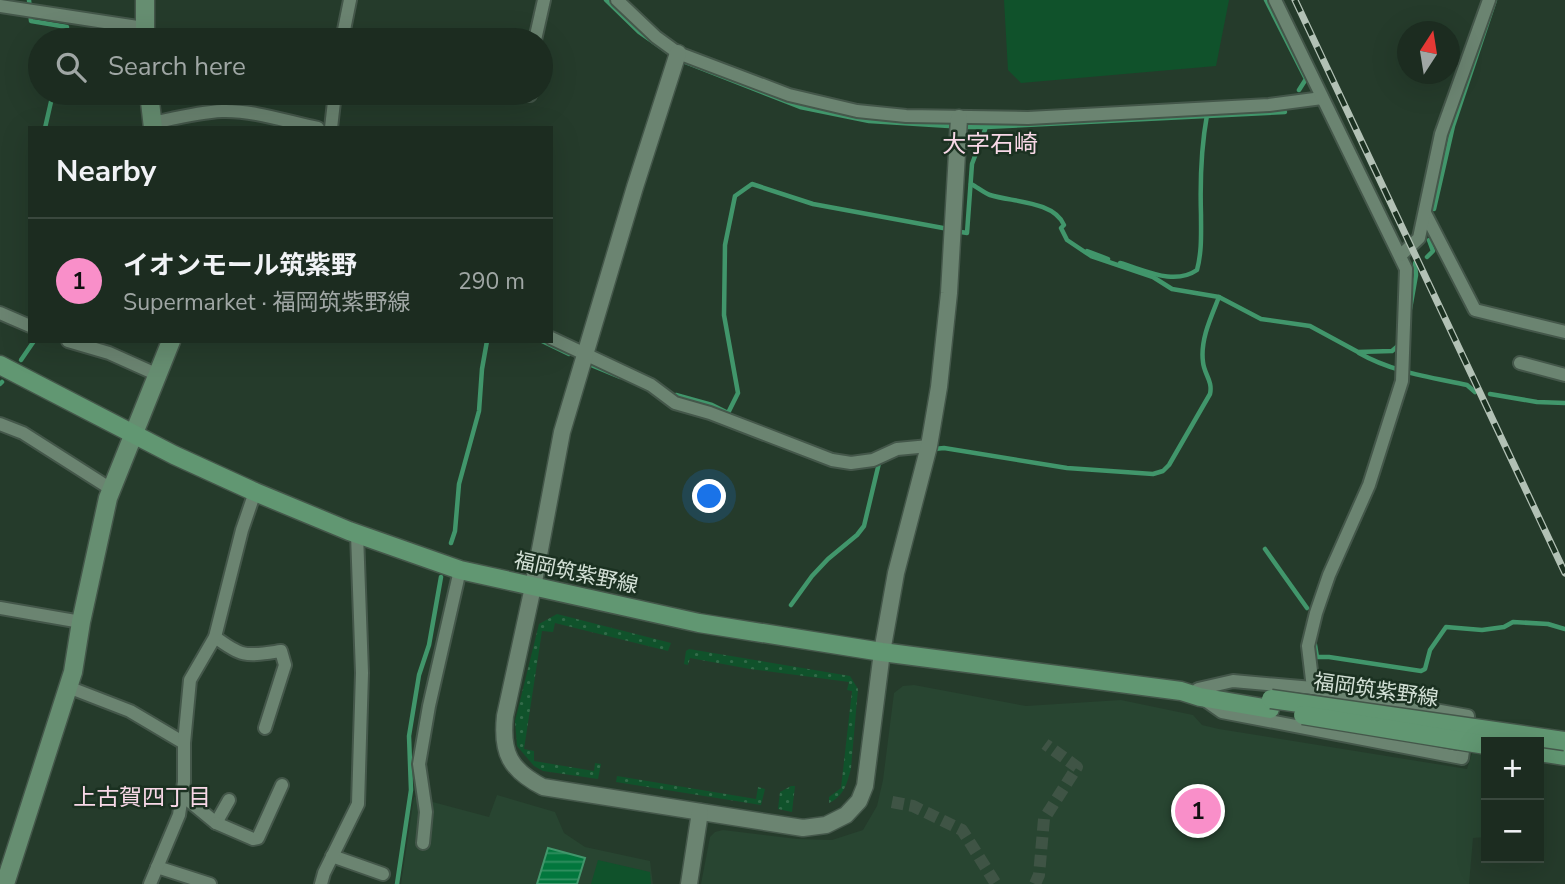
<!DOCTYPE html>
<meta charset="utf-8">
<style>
body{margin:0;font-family:"Nunito Sans","Noto Sans JP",sans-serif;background:#253429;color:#f1f3f6}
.controls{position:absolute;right:21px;bottom:21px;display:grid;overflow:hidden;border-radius:0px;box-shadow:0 7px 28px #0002}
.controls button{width:63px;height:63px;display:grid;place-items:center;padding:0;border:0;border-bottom:2px solid #3a483e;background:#1c2c20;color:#f1f3f6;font:35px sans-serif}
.compass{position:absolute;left:1397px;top:21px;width:63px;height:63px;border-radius:50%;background:#1c2c20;box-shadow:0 7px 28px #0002;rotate:12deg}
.you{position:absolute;left:710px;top:497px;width:24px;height:24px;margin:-18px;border:5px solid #fff;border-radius:50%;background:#1a73e8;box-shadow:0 0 0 10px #1a73e833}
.badge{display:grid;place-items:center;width:46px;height:46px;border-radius:50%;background:#f98fc9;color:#111;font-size:23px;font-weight:700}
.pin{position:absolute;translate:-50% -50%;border:4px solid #fff;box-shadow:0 2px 7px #0006}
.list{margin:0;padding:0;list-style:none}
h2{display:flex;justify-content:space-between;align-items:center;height:91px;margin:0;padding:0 28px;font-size:30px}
h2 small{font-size:23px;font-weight:400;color:#a0a7a5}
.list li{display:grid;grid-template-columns:46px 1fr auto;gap:21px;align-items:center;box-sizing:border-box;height:126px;padding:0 28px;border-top:2px solid #3a483e}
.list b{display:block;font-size:26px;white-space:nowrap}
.list p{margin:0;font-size:23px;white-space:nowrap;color:#a0a7a5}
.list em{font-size:23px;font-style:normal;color:#a0a7a5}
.icon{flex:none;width:38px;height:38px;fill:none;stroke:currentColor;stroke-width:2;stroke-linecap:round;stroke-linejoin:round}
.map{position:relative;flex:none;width:1565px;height:884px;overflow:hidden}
.search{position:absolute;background:#1c2c20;box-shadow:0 7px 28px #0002;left:28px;top:28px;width:525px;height:77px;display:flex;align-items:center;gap:18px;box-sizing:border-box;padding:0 24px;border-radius:38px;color:#a0a7a5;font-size:26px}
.panel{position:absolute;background:#1c2c20;box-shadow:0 7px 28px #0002;left:28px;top:126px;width:525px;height:217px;border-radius:0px}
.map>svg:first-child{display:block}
.built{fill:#284531}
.grass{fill:#10522b}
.garden{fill:url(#garden-dots)}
.water{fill:url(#water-rules);stroke:#41966b;stroke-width:2}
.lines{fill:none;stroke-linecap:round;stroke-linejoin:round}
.stream{stroke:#41966b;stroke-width:4.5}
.minor-tunnel{stroke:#3f5445;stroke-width:12;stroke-dasharray:12 6;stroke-linecap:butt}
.minor-casing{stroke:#44574a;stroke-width:16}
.tertiary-casing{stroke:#44574a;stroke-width:19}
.secondary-casing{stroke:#44574a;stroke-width:21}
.primary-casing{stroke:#44574a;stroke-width:21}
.minor{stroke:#6b8471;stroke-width:12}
.tertiary{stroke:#6b8471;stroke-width:16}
.secondary{stroke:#668e71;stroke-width:18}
.primary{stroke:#619772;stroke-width:18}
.rail-casing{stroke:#b2c1b5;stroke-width:7}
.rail{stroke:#1b3121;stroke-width:4.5;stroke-dasharray:13;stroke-linecap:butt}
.primary-bridge-casing{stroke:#44574a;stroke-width:21;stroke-linecap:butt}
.primary-bridge{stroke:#619772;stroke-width:18}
.labels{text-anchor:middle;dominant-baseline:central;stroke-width:5;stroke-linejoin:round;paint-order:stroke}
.street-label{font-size:21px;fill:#d3e0d6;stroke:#1b3121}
.neighbourhood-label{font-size:23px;fill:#f8d8e7;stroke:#1b3121}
.quarter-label{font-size:24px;fill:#f8d8e7;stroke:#1b3121}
</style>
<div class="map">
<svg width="1565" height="884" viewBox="0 0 1565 884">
<defs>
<pattern id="garden-dots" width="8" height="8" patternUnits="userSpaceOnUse" patternTransform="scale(1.75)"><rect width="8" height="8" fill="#10522b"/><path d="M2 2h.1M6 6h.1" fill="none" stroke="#326b49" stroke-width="1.8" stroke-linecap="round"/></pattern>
<pattern id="water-rules" width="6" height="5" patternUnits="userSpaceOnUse" patternTransform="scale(1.75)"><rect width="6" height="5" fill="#02773d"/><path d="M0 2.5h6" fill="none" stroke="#329061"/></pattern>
</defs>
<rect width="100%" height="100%" fill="#253b2b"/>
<!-- built -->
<g class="built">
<polygon points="914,685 1026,706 1121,700 1193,715 1202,725 1219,729 1467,769 1473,751 1486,754 1486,837 1473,838 1469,884 701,884 710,837 715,832 723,830 797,839 832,840 863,830 877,806 883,780 894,693 903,686"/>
<polygon points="497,795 555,812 564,833 585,847 650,861 653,884 401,884 414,797 489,817"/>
</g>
<!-- grass -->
<g class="grass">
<polygon points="1004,0 1229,0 1216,66 1021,83 1008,70"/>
<polygon points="598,860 650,872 651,884 591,884"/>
</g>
<!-- garden -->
<g class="garden">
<polygon points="557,614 671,643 668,651 555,623 553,632 542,631 524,749 534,751 534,761 594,771 595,763 601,764 598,779 543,771 534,766 517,746 515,721 539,624"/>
<path d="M689,649l161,27 8,13 -7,79c-4,16 -7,28 -22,35v-6l12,-9 11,-97 -5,-1 2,-8 -99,-13 -60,-11 -2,7 -4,-1 2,-13z"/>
<polygon points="617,776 756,799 758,787 765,789 761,805 616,782"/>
<polygon points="791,786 795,786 792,812 778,809 780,792"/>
</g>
<!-- water -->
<polygon class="water" points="548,848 585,858 577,884 537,884"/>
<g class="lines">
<!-- stream -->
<g class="stream">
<polyline points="29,0 31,21 67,27 64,40"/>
<polyline points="606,0 639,32 666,51"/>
<polyline points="1266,0 1306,79 1299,90"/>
<polyline points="685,62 800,107 869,121 949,126"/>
<polyline points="967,127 986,127"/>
<polyline points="45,128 53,93"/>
<path d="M971,184c6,3 13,9 19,11 22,7 64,6 74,30l-3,3 6,12 24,16 62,21 19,12 47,8 42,22 49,7 48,26 34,-1 7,-6"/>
<polyline points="1434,209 1453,126 1495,0"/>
<polyline points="961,232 967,233 972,164 986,127 1285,112"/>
<polyline points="1087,251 1108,259"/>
<polyline points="1427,257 1433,251 1429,240"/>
<path d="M1120,263c25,7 54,23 77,7 5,-19 4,-36 4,-55 -1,-33 0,-67 6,-100"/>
<polyline points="1410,309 1416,275 1415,263"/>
<polyline points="542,341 569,354"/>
<path d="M1359,353c33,19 71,24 108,32l8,7"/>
<polyline points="21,360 34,341"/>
<polyline points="591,365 620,377"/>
<polyline points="0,384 2,382"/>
<polyline points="1490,394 1537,402 1565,403"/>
<polyline points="676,395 712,405 728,413 738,393 724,315 725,245 735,196 752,184 813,204 943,228"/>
<path d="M934,449l10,-1 123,20 86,6 10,-3 6,-6 41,-71c3,-13 -6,-20 -7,-32 -3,-22 8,-45 16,-65"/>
<polyline points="451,543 455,531 459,484 479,411 482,369 487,341"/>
<polyline points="1265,549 1307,608"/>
<polyline points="791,605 812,576 828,559 857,535 864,526 879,463"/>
<polyline points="1314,639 1317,657 1329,657 1421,671 1425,669 1430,650 1446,627 1482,630 1504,627 1513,622 1548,624 1565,629"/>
<polyline points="397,884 411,790 409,736 419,675 429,645 441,577"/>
</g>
<!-- minor-tunnel -->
<g class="minor-tunnel">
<polyline points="892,802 913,806 962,830 996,884"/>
<polyline points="1035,884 1039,875 1044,819 1077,767 1045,744"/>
</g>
<!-- minor casing -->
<g class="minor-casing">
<g id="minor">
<polyline points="617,0 656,37 678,53 789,95 857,111 906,116 1028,118 1269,105 1322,98"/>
<polyline points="1275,0 1406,269 1402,381 1369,485 1329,575 1316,613 1308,646 1313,688"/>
<polyline points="0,6 144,28"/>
<polyline points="342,40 350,0"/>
<polyline points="535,40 544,0"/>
<polyline points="523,93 530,95"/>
<path d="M153,123c23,-5 46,-11 69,-12 32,-1 66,11 96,17"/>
<polyline points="331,128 335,93"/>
<polyline points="1425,213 1475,310 1565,332"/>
<polyline points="1401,255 1419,238 1441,134 1489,0"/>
<polyline points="0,313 30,326"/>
<polyline points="551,338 651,385 675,403 710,413 832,460 851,463 873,460 897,449 929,446"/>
<polyline points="68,341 109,353 158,375"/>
<polyline points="1520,363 1565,375"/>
<polyline points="0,424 23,433 111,489"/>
<polyline points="0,608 81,622"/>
<path d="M215,637c28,21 31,19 66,14l4,14 -20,63"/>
<polyline points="68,687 130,711 184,743"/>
<polyline points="1198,689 1233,681 1313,688 1468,716 1462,758 1222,712 1205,700"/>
<polyline points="182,795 216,823 229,800"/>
<polyline points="216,823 253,839 258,838 282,785"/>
<polyline points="423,843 426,812 419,764 429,706 460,570"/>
<polyline points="332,856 383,874"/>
<polyline points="157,867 210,884"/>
<polyline points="150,884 179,815 184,782 184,743 190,680 215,637 242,530 255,492"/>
<polyline points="321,884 324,873 358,804 362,673 357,534"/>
</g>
</g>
<!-- tertiary casing -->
<g class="tertiary-casing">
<g id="tertiary">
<path d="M678,53l-43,134 -73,245 -29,155 -28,129c-4,37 5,54 38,71l260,41 23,-3 20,-10 13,-14 6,-15 17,-134 14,-79 33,-127 10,-59 10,-94 10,-175"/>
<polyline points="689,884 700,812"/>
</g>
</g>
<!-- secondary casing -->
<g class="secondary-casing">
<g id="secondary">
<polyline points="145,40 145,0"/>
<polyline points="149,93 153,128"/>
<polyline points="5,884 73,672 81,622 108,498 171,341"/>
</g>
</g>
<!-- primary casing -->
<g class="primary-casing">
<g id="primary">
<polyline points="0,365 174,455 255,492 349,531 460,570 699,623 882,652 1181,691 1200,697 1270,709"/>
<polyline points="1539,752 1565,756"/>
</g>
</g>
<!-- minor -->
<use href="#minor" class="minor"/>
<!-- tertiary -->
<use href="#tertiary" class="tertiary"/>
<!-- secondary -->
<use href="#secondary" class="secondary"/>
<!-- primary -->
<use href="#primary" class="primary"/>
<!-- rail casing -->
<g class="rail-casing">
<polyline id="rail" points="1295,0 1565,573"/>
</g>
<!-- rail -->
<use href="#rail" class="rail"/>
<!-- primary-bridge casing -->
<g class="primary-bridge-casing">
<g id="primary-bridge">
<polyline points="1271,699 1565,741"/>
<polyline points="1303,715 1486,745"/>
</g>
</g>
<!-- primary-bridge -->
<use href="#primary-bridge" class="primary-bridge"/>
</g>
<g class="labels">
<!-- street labels -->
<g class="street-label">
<text transform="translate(576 573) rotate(12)">福岡筑紫野線</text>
<text transform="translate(1376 690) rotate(8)">福岡筑紫野線</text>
</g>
<!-- neighbourhood labels -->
<g class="neighbourhood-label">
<text x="142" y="797">上古賀四丁目</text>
</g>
<!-- quarter labels -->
<g class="quarter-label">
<text x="990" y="144">大字石崎</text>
</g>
</g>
</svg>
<div class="controls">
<button>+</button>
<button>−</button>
</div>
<svg class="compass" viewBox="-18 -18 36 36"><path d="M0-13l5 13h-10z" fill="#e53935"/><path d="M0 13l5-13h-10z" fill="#a0a7a5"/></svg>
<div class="you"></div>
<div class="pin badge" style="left:1198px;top:811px">1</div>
<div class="search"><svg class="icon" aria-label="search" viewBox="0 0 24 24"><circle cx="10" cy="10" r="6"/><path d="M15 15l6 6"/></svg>Search here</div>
<section class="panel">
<h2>Nearby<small></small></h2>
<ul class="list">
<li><span class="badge">1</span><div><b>イオンモール筑紫野</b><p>Supermarket · 福岡筑紫野線</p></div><em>290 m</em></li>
</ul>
</section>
</div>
